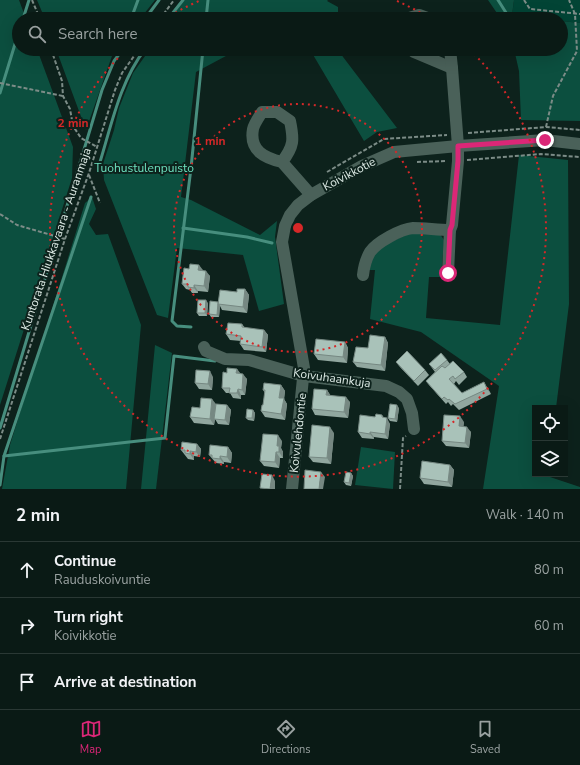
<!DOCTYPE html>
<meta charset="utf-8">
<style>
body{margin:0;font-family:"Nunito Sans",sans-serif;background:#13231e;color:#f1f3f6}
.controls{position:absolute;right:12px;bottom:12px;display:grid;overflow:hidden;border-radius:0px;box-shadow:0 4px 16px #0002}
.controls button{width:36px;height:36px;display:grid;place-items:center;padding:0;border:0;border-bottom:1px solid #2a3834;background:#0a1a15;color:#f1f3f6;font:20px sans-serif}
.stop{position:absolute;width:12px;height:12px;margin:-9px;border:3px solid #db2777;border-radius:50%;background:#fff}
.stop.end{background:#db2777;border-color:#fff;box-shadow:0 1px 4px #0008}
.list{margin:0;padding:0;list-style:none}
h2{display:flex;justify-content:space-between;align-items:center;height:52px;margin:0;padding:0 16px;font-size:17px}
h2 small{font-size:13px;font-weight:400;color:#99a1a0}
.list li{display:grid;grid-template-columns:26px 1fr auto;gap:12px;align-items:center;box-sizing:border-box;height:56px;padding:0 16px;border-top:1px solid #2a3834}
.list b{display:block;font-size:15px;white-space:nowrap}
.list p{margin:0;font-size:13px;white-space:nowrap;color:#99a1a0}
.list em{font-size:13px;font-style:normal;color:#99a1a0}
.icon{flex:none;width:22px;height:22px;fill:none;stroke:currentColor;stroke-width:2;stroke-linecap:round;stroke-linejoin:round}
.map{position:relative;flex:none;width:580px;height:489px;overflow:hidden}
.search{position:absolute;background:#0a1a15;box-shadow:0 4px 16px #0002;left:12px;right:12px;top:12px;height:44px;display:flex;align-items:center;gap:10px;box-sizing:border-box;padding:0 14px;border-radius:22px;color:#99a1a0;font-size:15px}
.sheet{height:220px;background:#0a1a15}
nav{display:flex;justify-content:space-around;align-items:center;box-sizing:border-box;height:56px;border-top:1px solid #2a3834;background:#0a1a15;font-size:11px;color:#99a1a0}
nav a{display:grid;justify-items:center;gap:2px}
nav .on{color:#db2777}
.map>svg:first-child{display:block}
.green{fill:#024435}
.forest{fill:#0c4f3f}
.lines{fill:none;stroke-linecap:round;stroke-linejoin:round}
.stream{stroke:#478e7e;stroke-width:3}
.path{stroke:#7c8c87;stroke-width:2;stroke-dasharray:4 2;stroke-linecap:butt}
.minor{stroke:#4a6159;stroke-width:12}
.wall{fill:#91a79f}
.shaded-wall{fill:#768882}
.building{fill:#a9c2b9;stroke:#768882}
.route{stroke:#db2777;stroke-width:5}
.ring{fill:none;stroke:#d62828;stroke-width:2;stroke-dasharray:2 4}
.labels{text-anchor:middle;dominant-baseline:central;stroke-width:4;stroke-linejoin:round;paint-order:stroke}
.park-label{font-size:12px;fill:#6ce0be;stroke:#0d221c}
.street-label{font-size:12px;fill:#dce9e4;stroke:#0d221c}
.centre{fill:#d62828;stroke:#0d221c;stroke-width:2}
.ring-label{font-size:12px;text-anchor:middle;font-weight:bold;fill:#d62828;stroke:#0d221c;stroke-width:4;stroke-linejoin:round;paint-order:stroke}
</style>
<div class="map">
<svg width="580" height="489" viewBox="0 0 580 489">
<rect width="100%" height="100%" fill="#0d221c"/>
<!-- green -->
<polygon class="green" points="514,0 580,0 580,23 561,21 561,19 546,19 512,15"/>
<!-- forest -->
<g class="forest">
<polygon points="0,0 19,0 26,19 19,19 19,49 37,49 73,147 72,178 0,405"/>
<polygon points="37,0 155,0 140,19 45,19"/>
<polygon points="184,0 328,0 327,1 338,7 338,19 170,19"/>
<polygon points="488,0 514,0 512,15 546,19 501,19"/>
<polygon points="561,21 580,23 580,121 521,120 519,71 514,49 561,49"/>
<polygon points="56,49 118,49 112,56 86,130"/>
<polygon points="150,49 239,49 196,72 181,197 191,200 260,235 277,221 275,237 284,304 259,311 243,255 177,248 168,318 157,315 104,180 103,164 114,130 119,108 133,73"/>
<polygon points="304,49 337,49 397,128 377,132 364,141 312,53"/>
<polygon points="519,155 568,160 569,304 556,408 535,408 535,474 547,474 547,476 580,487 580,489 483,489 499,386 421,332 370,319 375,270 368,270 374,253 387,244 412,232 440,234 444,240 441,277 429,277 426,318 500,325"/>
<polygon points="92,197 96,209 89,224 96,235 108,234 141,325 126,489 2,489 10,445 85,203"/>
<polygon points="155,345 172,353 156,489 141,489"/>
<polygon points="361,447 395,452 393,489 355,485"/>
</g>
<g class="lines">
<!-- stream -->
<g class="stream">
<polyline points="498,0 510,19"/>
<polyline points="23,19 29,0"/>
<polyline points="131,19 138,0"/>
<polyline points="145,19 159,0"/>
<polyline points="168,19 183,0"/>
<polyline points="206,19 208,0"/>
<polyline points="0,93 19,31"/>
<path d="M100,162c12,-39 20,-80 45,-113"/>
<polyline points="183,228 247,237 272,243"/>
<polyline points="191,327 177,326 172,321 191,168 203,49"/>
<polyline points="0,428 102,90 114,61 123,49"/>
<polyline points="4,456 165,438 174,356 215,361"/>
<polyline points="0,485 4,456 91,197"/>
</g>
<!-- path -->
<g class="path">
<polyline points="32,0 40,19"/>
<polyline points="524,0 530,9 580,14"/>
<polyline points="160,19 174,0"/>
<polyline points="51,49 62,81 63,96 70,109 73,126 81,138 97,147"/>
<polyline points="0,83 63,96"/>
<polyline points="546,127 553,96 577,51 575,14 569,0"/>
<polyline points="468,133 546,127 580,130"/>
<polyline points="467,160 541,154 580,157"/>
<polyline points="417,162 447,161"/>
<polyline points="327,172 384,139 447,135"/>
<polyline points="89,175 100,203"/>
<polyline points="0,214 17,225 65,239"/>
<polyline points="0,439 65,239 89,173 115,90 122,73 139,49"/>
<polyline points="400,489 403,438 406,436"/>
</g>
<!-- minor -->
<g class="minor">
<polyline points="406,19 419,15 430,19"/>
<polyline points="410,49 414,52 452,68"/>
<path d="M282,162c-17,-4 -33,-11 -29,-33 1,-5 6,-12 9,-17h15l13,9c4,19 4,25 -8,41l29,33"/>
<polyline points="448,273 450,230"/>
<path d="M363,275c1,-9 3,-16 7,-23 7,-10 31,-23 43,-24 12,0 25,2 37,2l2,-5 6,-64v-15l-6,-78 -2,-19"/>
<polyline points="204,347 206,351 225,359 249,360 304,376 386,386 399,392 407,399 412,413 414,429"/>
<polyline points="292,489 304,368 282,242 285,226 290,215 298,205 311,195 362,166 394,152 458,146 545,140 580,144"/>
</g>
</g>
<!-- wall -->
<g class="wall">
<polygon points="202,270 210,276 208,292 198,291 198,293 192,293 190,290 186,289 182,284"/>
<polygon points="245,289 249,295 247,313 222,310 220,306 219,317 211,317 209,314 219,303 237,292"/>
<polygon points="208,303 207,316 199,316 197,313"/>
<polygon points="242,324 245,328 264,330 268,335 266,352 244,350 240,344 241,341 230,340 226,334"/>
<polygon points="385,337 388,343 385,371 357,367 353,362 368,348"/>
<polygon points="345,342 348,348 347,363 318,360 314,354"/>
<polygon points="447,360 450,364 464,372 467,377 459,385 456,381 454,384 462,393 487,387 491,394 459,410 453,404 451,406 448,402 446,404 430,386 426,381 435,372 429,364"/>
<polygon points="396,362 425,370 429,375 418,386 400,367"/>
<polygon points="237,369 240,374 247,379 245,395 241,395 241,399 233,398 230,393 226,393 222,388 227,373"/>
<polygon points="213,377 212,390 199,389 195,383"/>
<polygon points="281,385 285,391 284,399 287,404 285,420 265,417 261,411 263,405 265,393 263,390"/>
<polygon points="327,390 330,395 350,402 348,418 315,415 312,409"/>
<polygon points="216,404 227,405 231,410 229,425 218,424 215,419 214,425 194,423 190,417 200,408"/>
<polygon points="399,408 397,422 390,421 388,418"/>
<polygon points="253,410 255,413 254,421 248,420 246,418"/>
<polygon points="382,415 384,418 390,424 388,439 374,437 374,439 362,438 358,432 375,417"/>
<polygon points="464,422 463,427 471,432 469,448 446,446 442,441"/>
<polygon points="334,433 331,464 313,462 309,457"/>
<polygon points="282,441 281,448 283,452 283,458 280,458 279,468 264,466 260,461"/>
<polygon points="197,444 201,449 200,457 194,456 194,460 188,459 181,450"/>
<polygon points="228,447 232,453 231,463 224,462 224,464 216,463 209,455"/>
<polygon points="450,465 454,470 452,487 424,484 420,478"/>
<polygon points="351,473 353,476 351,486 346,485 344,482"/>
</g>
<!-- shaded-wall -->
<g class="shaded-wall">
<polygon points="199,265 203,270 198,270"/>
<polygon points="206,271 210,276 208,292 204,286"/>
<polygon points="194,285 198,291 198,293 194,288"/>
<polygon points="245,289 249,295 247,313 243,307"/>
<polygon points="206,300 208,303 207,316 205,313"/>
<polygon points="218,302 220,306 219,317 217,315"/>
<polygon points="264,330 268,335 266,352 262,347"/>
<polygon points="385,337 388,343 385,371 381,365"/>
<polygon points="345,342 348,348 347,363 343,357"/>
<polygon points="237,369 241,374 236,373"/>
<polygon points="210,371 213,377 212,390 208,384"/>
<polygon points="243,374 247,379 245,395 242,390"/>
<polygon points="484,382 487,387 491,394 487,389"/>
<polygon points="281,385 285,391 284,399 287,404 285,420 281,414 279,398"/>
<polygon points="238,389 241,395 241,399 237,393"/>
<polygon points="327,390 331,396 326,395"/>
<polygon points="346,397 350,402 348,418 344,412"/>
<polygon points="212,399 216,404 214,419 215,419 214,425 210,419"/>
<polygon points="227,405 231,410 229,425 225,420"/>
<polygon points="397,405 399,408 397,422 395,419"/>
<polygon points="253,410 255,413 254,421 252,418"/>
<polygon points="460,416 464,422 463,432 459,426"/>
<polygon points="387,418 390,424 388,439 385,434"/>
<polygon points="330,427 334,433 331,464 327,458"/>
<polygon points="467,427 471,432 469,448 465,443"/>
<polygon points="370,432 374,437 374,439 370,434"/>
<polygon points="278,435 282,441 281,448 283,452 283,458 279,452 277,446"/>
<polygon points="197,444 201,449 200,457 196,452"/>
<polygon points="228,447 232,453 231,463 227,457"/>
<polygon points="190,451 194,456 194,460 190,454"/>
<polygon points="276,452 280,458 279,468 275,462"/>
<polygon points="220,456 224,462 224,464 220,459"/>
<polygon points="450,465 454,470 452,487 448,482"/>
<polygon points="321,472 325,477 323,489 319,489"/>
<polygon points="351,473 353,476 351,486 349,483"/>
<polygon points="272,475 275,481 275,489 270,489"/>
</g>
<!-- building -->
<g class="building">
<polygon points="190,264 199,265 198,270 206,271 204,286 194,285 194,288 188,287 188,284 182,284 184,268 189,269"/>
<polygon points="237,289 245,289 243,307 218,304 220,290 237,292"/>
<polygon points="198,300 206,300 205,313 197,313"/>
<polygon points="210,301 218,302 217,315 209,314"/>
<polygon points="228,323 242,324 242,327 264,330 262,347 240,344 241,336 226,334"/>
<polygon points="370,335 385,337 381,365 353,362 356,347 368,348"/>
<polygon points="316,339 345,342 343,357 314,354"/>
<polygon points="407,351 425,370 414,381 396,362"/>
<polygon points="441,353 447,360 435,370 429,364"/>
<polygon points="453,361 464,372 455,379 453,376 449,379 462,393 484,382 487,389 455,404 449,399 448,400 444,397 442,399 426,381 442,366 445,368"/>
<polygon points="227,368 237,369 236,373 243,374 242,390 238,389 237,393 229,393 230,388 222,388 223,372 227,373"/>
<polygon points="196,370 210,371 208,384 195,383"/>
<polygon points="264,383 281,385 279,398 284,398 281,414 261,411 262,405 263,405 265,390 263,390"/>
<polygon points="314,389 327,390 326,395 346,397 344,412 312,409"/>
<polygon points="201,398 212,399 210,419 190,417 192,407 200,408"/>
<polygon points="216,404 227,405 225,420 214,419"/>
<polygon points="390,404 397,405 395,419 388,418"/>
<polygon points="247,409 253,410 252,418 246,418"/>
<polygon points="376,414 382,415 382,417 387,418 385,434 370,432 370,434 358,432 360,415 375,417"/>
<polygon points="444,415 460,416 459,426 467,427 465,443 442,441"/>
<polygon points="312,425 330,427 327,458 309,457"/>
<polygon points="263,434 278,435 277,446 279,446 279,452 276,452 275,462 260,461"/>
<polygon points="182,442 197,444 196,452 190,451 190,454 185,453 185,450 181,450"/>
<polygon points="210,445 228,447 227,457 220,456 220,459 212,458 212,455 209,455"/>
<polygon points="422,461 450,465 448,482 420,478"/>
<polygon points="305,470 321,472 319,489 304,489"/>
<polygon points="346,472 351,473 349,483 344,482"/>
<polygon points="262,474 272,475 270,489 260,488"/>
</g>
<g class="lines">
<!-- route -->
<polyline class="route" points="448,273 450,230 452,225 458,161 458,146 545,140"/>
</g>
<!-- distance rings -->
<g class="ring">
<circle cx="298" cy="228" r="124"/>
<path d="M165 19A248 248 0 0 1 199 1M397 1A248 248 0 0 1 431 19M470 50A248 248 0 1 1 126 50"/>
</g>
<g class="labels">
<!-- park labels -->
<g class="park-label">
<text x="144" y="168">Tuohustulenpuisto</text>
</g>
<!-- street labels -->
<g class="street-label">
<text transform="translate(349 174) rotate(-28)">Koivikkotie</text>
<text transform="translate(56 239) rotate(-71)">Kuntorata Hiukkavaara - Auranmaja</text>
<text transform="translate(332 378) rotate(8)">Koivuhaankuja</text>
<text transform="translate(298 433) rotate(-84)">Koivulehdontie</text>
</g>
</g>
<circle cx="298" cy="228" r="6" class="centre"/>
<g class="ring-label">
<text x="73" y="127">2 min</text>
<text x="210" y="145">1 min</text>
</g>
</svg>
<div class="controls">
<button><svg class="icon" aria-label="locate" viewBox="0 0 24 24"><circle cx="12" cy="12" r="6"/><path d="M12 2v4M12 18v4M2 12h4M18 12h4"/></svg></button>
<button><svg class="icon" aria-label="layers" viewBox="0 0 24 24"><path d="M12 4l9 5-9 5-9-5zM3 14l9 5 9-5"/></svg></button>
</div>
<div class="stop" style="left:448px;top:273px"></div>
<div class="stop end" style="left:545px;top:140px"></div>
<div class="search"><svg class="icon" aria-label="search" viewBox="0 0 24 24"><circle cx="10" cy="10" r="6"/><path d="M15 15l6 6"/></svg>Search here</div>
</div>
<section class="sheet">
<h2>2 min<small>Walk · 140 m</small></h2>
<ul class="list">
<li><svg class="icon" aria-label="ahead" viewBox="0 0 24 24"><path d="M12 20V5M6 11l6-6 6 6"/></svg><div><b>Continue</b><p>Rauduskoivuntie</p></div><em>80 m</em></li>
<li><svg class="icon" aria-label="right" viewBox="0 0 24 24"><path d="M7 20v-9h11M14 6l5 5-5 5"/></svg><div><b>Turn right</b><p>Koivikkotie</p></div><em>60 m</em></li>
<li><svg class="icon" aria-label="arrive" viewBox="0 0 24 24"><path d="M6 21V4h12l-3 4 3 4H6"/></svg><div><b>Arrive at destination</b></div></li>
</ul>
</section>
<nav>
<a class="on"><svg class="icon" aria-label="map" viewBox="0 0 24 24"><path d="M3 6l6-2 6 2 6-2v14l-6 2-6-2-6 2zM9 4v14M15 6v14"/></svg>Map</a>
<a><svg class="icon" aria-label="directions" viewBox="0 0 24 24"><path d="M12 3l9 9-9 9-9-9zM9 14v-3h6M13 9l2 2-2 2"/></svg>Directions</a>
<a><svg class="icon" aria-label="saved" viewBox="0 0 24 24"><path d="M7 4h10v16l-5-4-5 4z"/></svg>Saved</a>
</nav>
